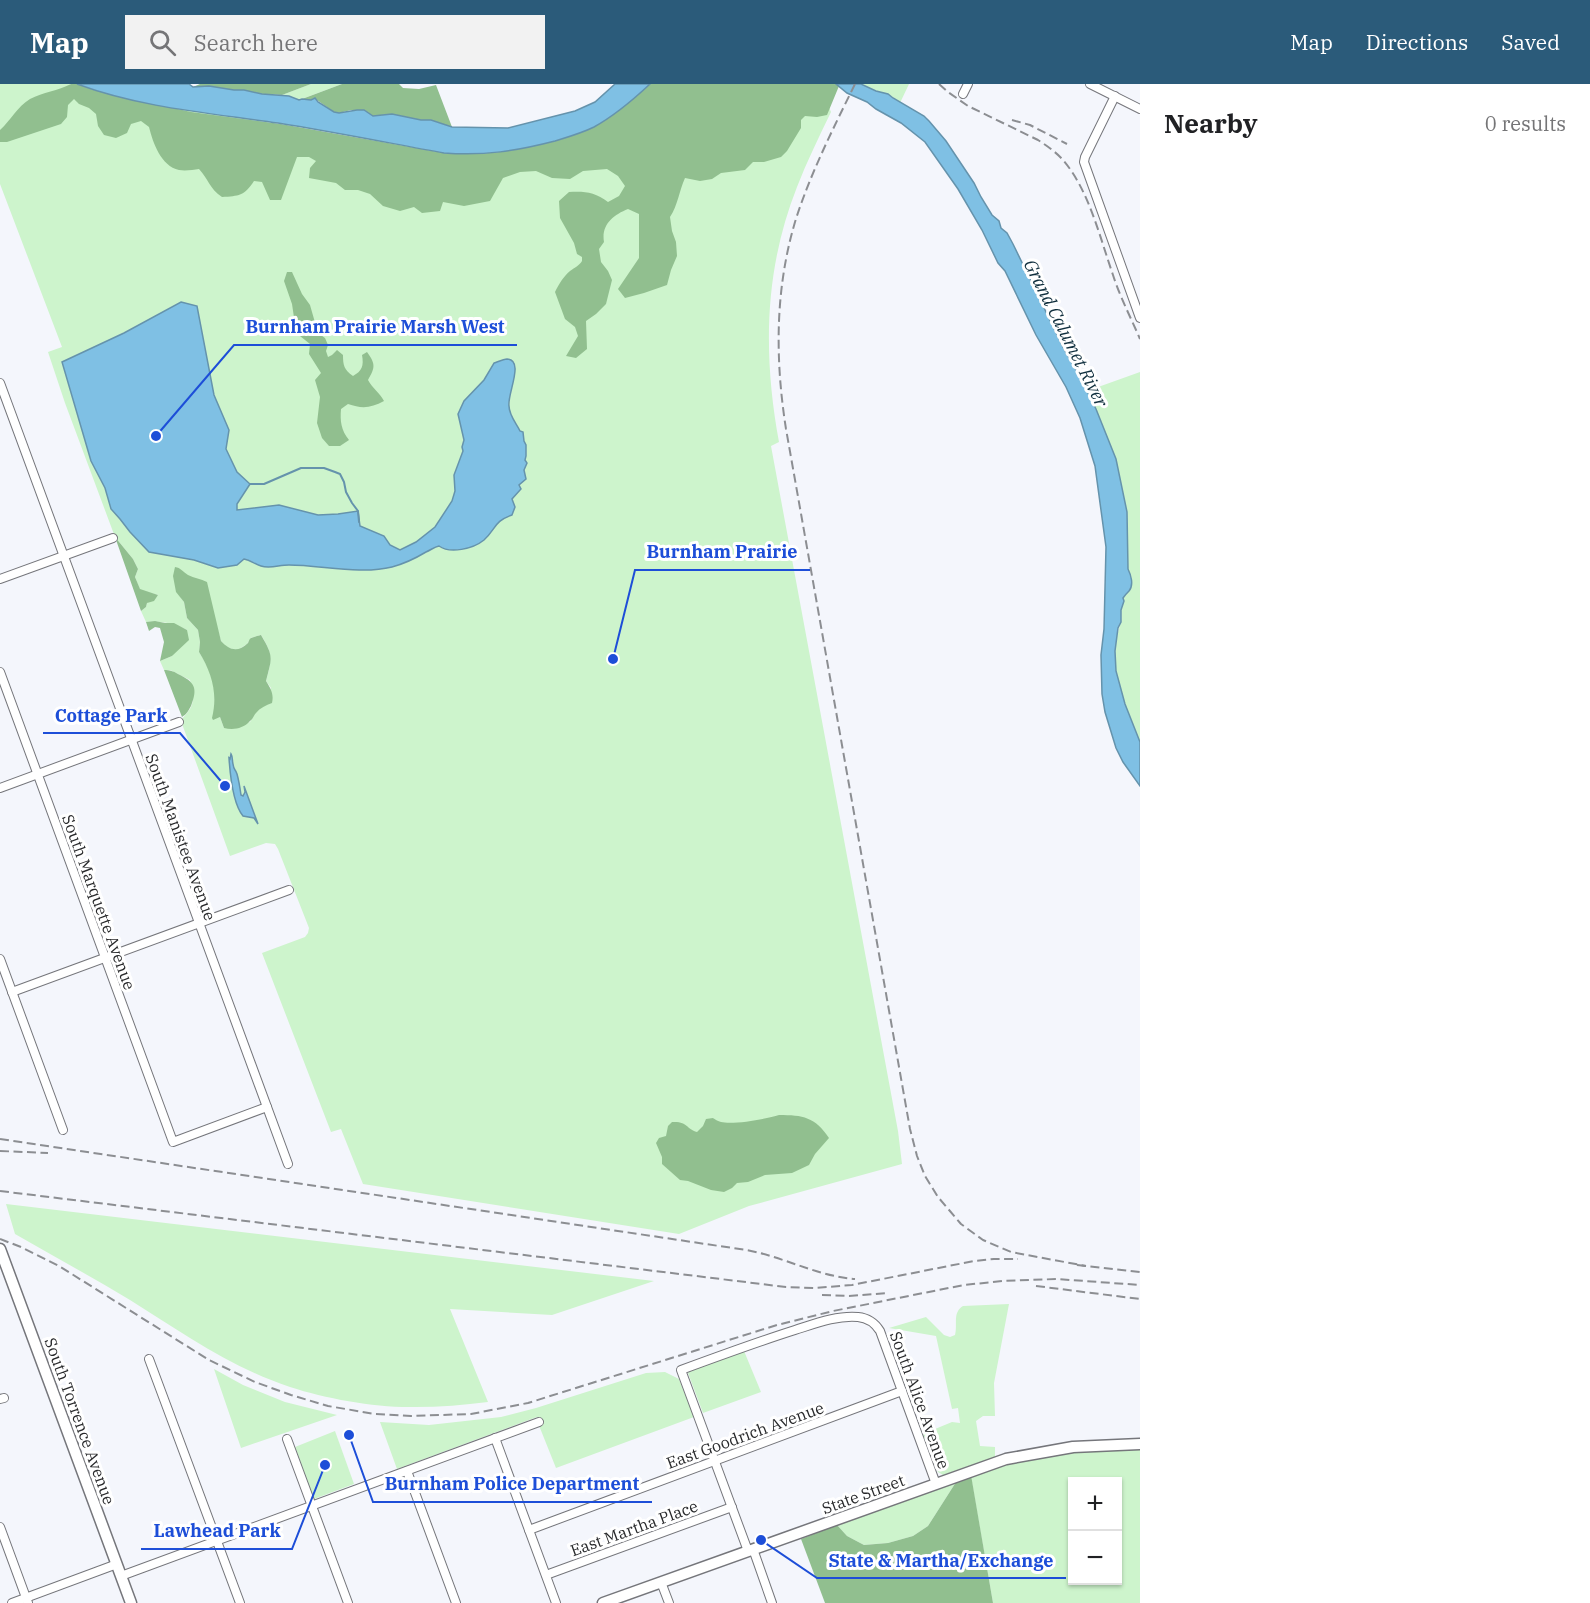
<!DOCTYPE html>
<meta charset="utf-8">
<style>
body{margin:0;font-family:"IBM Plex Serif",serif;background:#f2f2f2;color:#202124}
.controls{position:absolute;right:18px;bottom:18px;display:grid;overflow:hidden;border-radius:0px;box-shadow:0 2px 4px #0004}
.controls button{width:54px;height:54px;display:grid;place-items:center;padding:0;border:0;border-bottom:2px solid #e0e0e0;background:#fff;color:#202124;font:30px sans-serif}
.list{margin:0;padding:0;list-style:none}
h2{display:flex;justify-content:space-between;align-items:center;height:78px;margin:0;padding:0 24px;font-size:26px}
h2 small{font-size:20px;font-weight:400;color:#757577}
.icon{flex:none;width:33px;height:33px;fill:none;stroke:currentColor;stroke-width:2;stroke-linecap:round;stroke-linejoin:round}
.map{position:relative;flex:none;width:1140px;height:1519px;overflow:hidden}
header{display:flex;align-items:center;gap:36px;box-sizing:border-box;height:84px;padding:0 30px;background:#2b5b7a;color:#fff}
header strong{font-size:28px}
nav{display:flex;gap:33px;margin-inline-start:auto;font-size:21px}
.search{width:420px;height:54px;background:#f2f2f2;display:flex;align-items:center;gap:15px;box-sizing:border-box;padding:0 21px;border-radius:0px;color:#757577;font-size:22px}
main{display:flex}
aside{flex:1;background:#fff}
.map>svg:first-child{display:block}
.green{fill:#cdf4cc;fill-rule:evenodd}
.forest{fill:#91bf8f}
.water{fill:#7fc0e4;stroke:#6593ac;stroke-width:1.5}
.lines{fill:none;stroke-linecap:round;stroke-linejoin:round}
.stream{stroke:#6593ac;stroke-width:2}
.street-casing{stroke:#75767b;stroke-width:10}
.secondary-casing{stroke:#75767b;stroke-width:13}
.street{stroke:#fff;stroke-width:8}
.secondary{stroke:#fff;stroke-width:10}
.rail{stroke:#8c8e92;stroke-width:2;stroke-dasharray:9 4.5;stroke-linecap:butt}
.labels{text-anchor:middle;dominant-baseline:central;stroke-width:6;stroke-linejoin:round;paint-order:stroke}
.street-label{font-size:16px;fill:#28292b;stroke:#fff}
.water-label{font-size:18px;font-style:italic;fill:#102f3e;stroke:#fff}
.leader{fill:none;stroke:#1d4ed8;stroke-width:2}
.callout-dot{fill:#1d4ed8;stroke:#fff;stroke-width:2}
.callout-label{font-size:18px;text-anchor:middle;font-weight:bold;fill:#1d4ed8;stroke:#fff;stroke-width:6;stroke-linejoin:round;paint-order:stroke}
</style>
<header>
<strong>Map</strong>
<div class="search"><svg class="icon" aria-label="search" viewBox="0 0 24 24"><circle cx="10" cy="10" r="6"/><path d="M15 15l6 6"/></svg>Search here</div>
<nav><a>Map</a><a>Directions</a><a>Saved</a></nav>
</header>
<main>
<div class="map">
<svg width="1140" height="1519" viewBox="0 0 1140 1519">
<rect width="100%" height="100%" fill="#f4f6fc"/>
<!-- green -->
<g class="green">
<path d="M0,0h71l-3,2 301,55 459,-36 3,7c-12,25 -24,49 -34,75 -33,83 -34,168 -18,255l-8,4 127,685 4,33 -153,42 -70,28 -316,-50 -22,-55 -10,3 -69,-179 43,-16 3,-4 1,-5 -31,-79 -3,-5 -9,-1 -36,13 -49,-135c1,-3 4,-5 6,-8 9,-10 6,-21 3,-33l-20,-10h-6l-4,-9 12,-5 15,-26c-13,-7 -26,-9 -41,-8l-5,-11 5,-4 1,-4 11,-8 -18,-5 -5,-13 3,-8 -5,-10 -18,-22 -50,-134 -17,-51 14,-5 -62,-163zM177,508l40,35 4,14 5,6 6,2 6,1 9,-6 4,-6 10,-3c12,19 11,24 5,46l5,7 -8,18 -7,6 -6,10 -26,6 -4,-11 -7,1c5,-24 0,-46 -14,-66l1,-10 -2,-12 -11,-12 -3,-16z"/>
<polygon points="311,0 342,0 299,16 282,11"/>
<polygon points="861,0 909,0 900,19 888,10 876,7"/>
<path d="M1140,288v370c-12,-29 -28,-62 -25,-94 1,-11 4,-18 6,-27 1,-3 0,-7 0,-10 0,-5 3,-8 2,-13 2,-3 4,-5 6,-7 5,-6 2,-16 -1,-22l-1,-57 -11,-53 -29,-68z"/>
<path d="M6,1120l648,77 -102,34 -102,-6 38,93c-24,3 -48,5 -73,5 -38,1 -88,-8 -125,-20 -58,-19 -109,-55 -160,-87 -38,-23 -77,-44 -115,-66z"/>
<path d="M1009,1220l-15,79 1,33h-12l-7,5 4,25 15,1v10l-52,18 -5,-3 -2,-4 -13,-34 29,-12 8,1 -2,-15 -6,1 -16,-73 -47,-8 37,-11 18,18 6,2 5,-2c3,-11 -3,-22 8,-29z"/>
<polygon points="744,1267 761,1308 703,1329 688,1289 691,1285"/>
<polygon points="214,1285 243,1301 285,1318 337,1331 241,1364"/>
<polygon points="665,1288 679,1295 694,1333 556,1384 538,1339 537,1333 397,1385 380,1338 429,1341 501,1333 536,1324 646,1289"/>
<polygon points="335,1347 354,1400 314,1415 295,1363"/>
<path d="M1140,1364v155h-147l-23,-132 94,-19zM1072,1398h46v98h-46z"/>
<polygon points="958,1395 928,1442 913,1452 888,1459 864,1461 847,1452 837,1441"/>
</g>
<!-- forest -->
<g class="forest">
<path d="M71,0h6l17,6 97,22 90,12 163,29c41,3 72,-2 111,-12 13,-4 27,-8 39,-14 21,-11 38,-28 56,-43h186l3,2 -12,29 -10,2 -12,-1 -4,4v8l-14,23 -6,6 -17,5h-11l-8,8 -24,3 -9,6 -12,2 -15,-3c-6,13 -7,27 -15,39l2,14 4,11 1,14 -6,14 -4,15 -23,8 -19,5 -7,-9 21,-31v-44l-11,-5c-15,6 -27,16 -24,33l-5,7 2,13 7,9 4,9 -6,24 -10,10 -10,7 1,28 -11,9 -10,-2 12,-20 -3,-9 -10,-8 -10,-27c4,-8 8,-15 15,-21 5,-4 9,-5 12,-10v-4l-5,-3 -3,-11 -14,-25 -1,-17 10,-9c15,-1 26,0 39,10l11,-6 6,-10 -7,-10 -11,-7 -24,2 -13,8 -18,-1 -16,-7 -16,1 -17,6 -13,23 -26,5 -21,-4 -3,9 -18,2 -8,-6 -14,4 -17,-5 -13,-12 -12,-4h-13l-9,-7 -27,-5 1,-10 6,-7 -7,-4h-12l-16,43h-11l-8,-18 -8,-1c-10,15 -15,15 -32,16 -13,-9 -13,-17 -23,-28 -6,1 -14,2 -20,1 -18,-4 -26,-27 -30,-43l-8,-6 -10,3 -4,9 -11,5 -12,-3 -6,-9 -2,-12 -7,-6 -10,-4 -5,-5 -6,6 -1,12 -6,7 -54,18h-7v-12c11,-10 17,-23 30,-31 13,-7 28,-8 41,-15z"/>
<polygon points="200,0 311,0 282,11 262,10 244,6 234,6 209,2 193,3"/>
<polygon points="342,0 399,0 403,4 419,5 436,1 452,43 431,36 421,36 392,30 373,32 364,26 351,26 339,29 334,28 314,14 311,16 302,15"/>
<path d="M287,188h5l10,22 8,11 8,28 7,5 3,7 -2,6 2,6 4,-2 5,-5 6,5c0,10 1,15 10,21 9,-5 11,-10 9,-21l5,-3c9,12 8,16 1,28 4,8 12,13 16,21 -13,7 -22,8 -36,3l-7,5c-1,12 0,21 8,31l-9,6h-11l-7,-8 -5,-15 3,-26 -5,-17 6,-7 -12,-19 1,-10 -10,-8 -5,-12 -3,-20 -8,-23z"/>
<polygon points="115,453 133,475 138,485 135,493 140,505 158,511 154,517 147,519 146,523 141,527"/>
<path d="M175,483c6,1 7,4 13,8 6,3 13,4 19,7l14,59c8,9 17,12 27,2 1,-2 1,-4 3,-5 0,0 9,-3 10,-3 13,22 11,22 5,46 5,8 8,13 6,22 -6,2 -12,5 -16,10 -2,2 -3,6 -6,8 -7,8 -17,9 -26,7l-4,-11 -7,3 -1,-2c6,-24 0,-45 -13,-66l1,-10 -2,-12 -11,-12 -3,-16 -8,-10 -3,-16z"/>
<polygon points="155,537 165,539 174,539 187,546 189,556 172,572 160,577 164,558 160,544 155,543 149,547 146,538"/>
<path d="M164,586c6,0 9,1 14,4 17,8 20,14 13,32 -3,5 -4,8 -9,11z"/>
<path d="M779,1031c24,0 36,2 50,23l-14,16 -6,11 -17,8 -27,2 -17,7 -11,1 -5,5 -8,4 -13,-2 -23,-9 -8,-1 -18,-16v-7l-6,-14 3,-5 7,-2 2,-10 4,-4c16,-1 14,7 25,10l6,-6 3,-7 7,-1c1,1 7,4 8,4 12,3 45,-3 58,-7z"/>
<polygon points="971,1391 993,1519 825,1519 801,1455 837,1441 847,1452 864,1461 888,1459 913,1452 928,1442 958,1395"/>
</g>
<!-- water -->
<g class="water">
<path d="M77,0h112l4,3 16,-1 25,4h10l18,4 27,2 10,4 3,-1 9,1 4,-2 3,4 16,10 5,1 18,-3h7l9,6 19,-2 29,6h10l21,7 56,1 67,-17 20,-9 20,-18h35c-16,15 -36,32 -56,43 -12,6 -26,10 -39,14 -39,10 -70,15 -111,12 -55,-10 -110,-21 -166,-30 -68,-10 -136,-15 -201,-39z"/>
<path d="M836,0h25l15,7 12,3 5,4 31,18 5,5 17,20 28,42 7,14 11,18 7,6 2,7 6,5 6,11 51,105 14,24 18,36 20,50 11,53 1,57c3,6 6,16 1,22 -2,2 -4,4 -6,7l1,3 -3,9v12l-3,6 -3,23 1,20 9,33 15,38v44l-17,-24 -7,-14 -11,-36 -3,-18 -1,-39 3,-26 2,-82 -11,-81 -15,-48 -14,-31 -30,-52 -31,-64 -7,-8 -16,-33 -24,-41 -33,-47 -24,-19 -25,-14 -9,-7 -20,-9z"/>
<path d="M181,218l16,4 17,89 15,35 -3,19 11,23 13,12 -13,20v6l42,-5 39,10 20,-1 20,-3 2,15 24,10 6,9 10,5 16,-8 19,-15 17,-26 3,-10 -1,-16 9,-24 -1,-4 2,-7 -6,-26 6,-13 20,-21 10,-17c3,-1 10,-4 13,-4 18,1 0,35 2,47 0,9 7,17 11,25l3,1 1,9 2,4v11l-1,4 2,3 -3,7 2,9 -7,6 2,4 -9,10 3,8 -3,8c-18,6 -16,14 -28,25 -11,9 -34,14 -45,6 -5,1 -8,4 -13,6 -10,6 -23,12 -34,15 -32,8 -71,-2 -103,-2 -10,0 -19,4 -28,1 -7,-2 -10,-6 -17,-7l-7,6 -19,3 -24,-8 -45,-8 -19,-20 -10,-13 -9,-10 -6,-21 -14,-27 -29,-99 62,-29z"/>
<path d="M231,670c2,3 1,7 2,10 1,7 2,4 4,10 2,7 3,14 4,21l2,1 2,-4 -1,-6 14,38 -4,-6 -11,-2c-10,-12 -13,-43 -14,-58l1,1z"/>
</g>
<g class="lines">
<!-- stream -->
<polyline class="stream" points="250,400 264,400 301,384 324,384 335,388 340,390 344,398 346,408 352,419 358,427 359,438"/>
<!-- street casing -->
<g class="street-casing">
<g id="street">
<polyline points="1090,0 1140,25"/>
<polyline points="963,10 968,0"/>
<polyline points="1115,12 1085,73 1084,78 1140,234"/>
<polyline points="0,299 288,1080"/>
<polyline points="0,495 113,454"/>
<polyline points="0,588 173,1058 267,1023"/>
<polyline points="0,704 179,638"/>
<polyline points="0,875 63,1046"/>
<polyline points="12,908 289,806"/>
<polyline points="149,1275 240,1519"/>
<polyline points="0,1315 4,1314"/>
<polyline points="495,1354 556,1519"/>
<polyline points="287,1355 348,1519"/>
<polyline points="407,1387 456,1519"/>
<polyline points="0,1443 28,1519"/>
<polyline points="529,1446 902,1307"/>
<polyline points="753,1465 772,1519"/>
<path d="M748,1467l-67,-181c38,-14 76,-28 114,-40 19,-6 42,-15 63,-13 10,1 17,6 22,14l56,153"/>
<polyline points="546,1491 732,1423"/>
<polyline points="121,1492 539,1338"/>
<polyline points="661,1498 669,1519"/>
<polyline points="12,1519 117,1480"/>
</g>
</g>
<!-- secondary casing -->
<g class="secondary-casing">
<g id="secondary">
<polyline points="0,1165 131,1519"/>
<polyline points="603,1519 1006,1375 1073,1363 1140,1360"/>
</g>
</g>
<!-- street -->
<use href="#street" class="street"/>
<!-- secondary -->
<use href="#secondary" class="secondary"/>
<!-- rail -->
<g class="rail">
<path d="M855,0c-22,45 -45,90 -60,138 -20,68 -20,137 -9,207l124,700 7,27 8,20 13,21 23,27 22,16 28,12 75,14"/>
<path d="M939,0l9,8 20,14 70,34c9,6 18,12 25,20 26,30 37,78 50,115 7,22 18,43 27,64"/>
<polyline points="1012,36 1030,41 1067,60"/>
<path d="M0,1055l746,111c39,7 70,26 109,29"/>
<polyline points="0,1067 48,1069"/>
<polyline points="0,1107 786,1203 814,1204 852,1201 974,1177 994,1175 1018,1175"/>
<polyline points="0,1155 21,1163 59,1182 209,1276 255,1298 291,1311 328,1322 375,1330 411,1332 471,1330 528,1319 777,1241 833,1227 964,1201 1003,1197 1057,1195 1140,1201"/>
<polyline points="1077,1181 1140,1188"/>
<polyline points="1036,1202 1140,1215"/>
<polyline points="822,1211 849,1212 888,1209"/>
</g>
</g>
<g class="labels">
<!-- street labels -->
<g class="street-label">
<text transform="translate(181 753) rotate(70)">South Manistee Avenue</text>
<text transform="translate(99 818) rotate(70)">South Marquette Avenue</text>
<text transform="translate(920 1316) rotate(70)">South Alice Avenue</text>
<text transform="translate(80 1337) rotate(70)">South Torrence Avenue</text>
<text transform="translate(745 1351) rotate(-20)">East Goodrich Avenue</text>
<text transform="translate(863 1410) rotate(-20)">State Street</text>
<text transform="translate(634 1444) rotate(-20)">East Martha Place</text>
</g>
<!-- water labels -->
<g class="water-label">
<text transform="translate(1066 249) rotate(63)">Grand Calumet River</text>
</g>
</g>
<!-- callouts -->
<path class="leader" d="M156 352L234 261H517M613 575L635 486H810M225 702L180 649H43M349 1351L373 1418H652M325 1381L292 1465H141M761 1456L817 1494H1066"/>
<g class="callout-dot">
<circle cx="156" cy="352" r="6"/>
<circle cx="613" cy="575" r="6"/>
<circle cx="225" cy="702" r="6"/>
<circle cx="349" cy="1351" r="6"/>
<circle cx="325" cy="1381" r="6"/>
<circle cx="761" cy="1456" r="6"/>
</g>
<g class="callout-label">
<text x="375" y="249">Burnham Prairie Marsh West</text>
<text x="722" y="474">Burnham Prairie</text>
<text x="111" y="638">Cottage Park</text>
<text x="512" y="1406">Burnham Police Department</text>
<text x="217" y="1453">Lawhead Park</text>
<text x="941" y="1483">State &amp; Martha/Exchange</text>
</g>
</svg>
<div class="controls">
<button>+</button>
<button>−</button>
</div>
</div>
<aside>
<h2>Nearby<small>0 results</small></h2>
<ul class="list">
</ul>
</aside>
</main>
